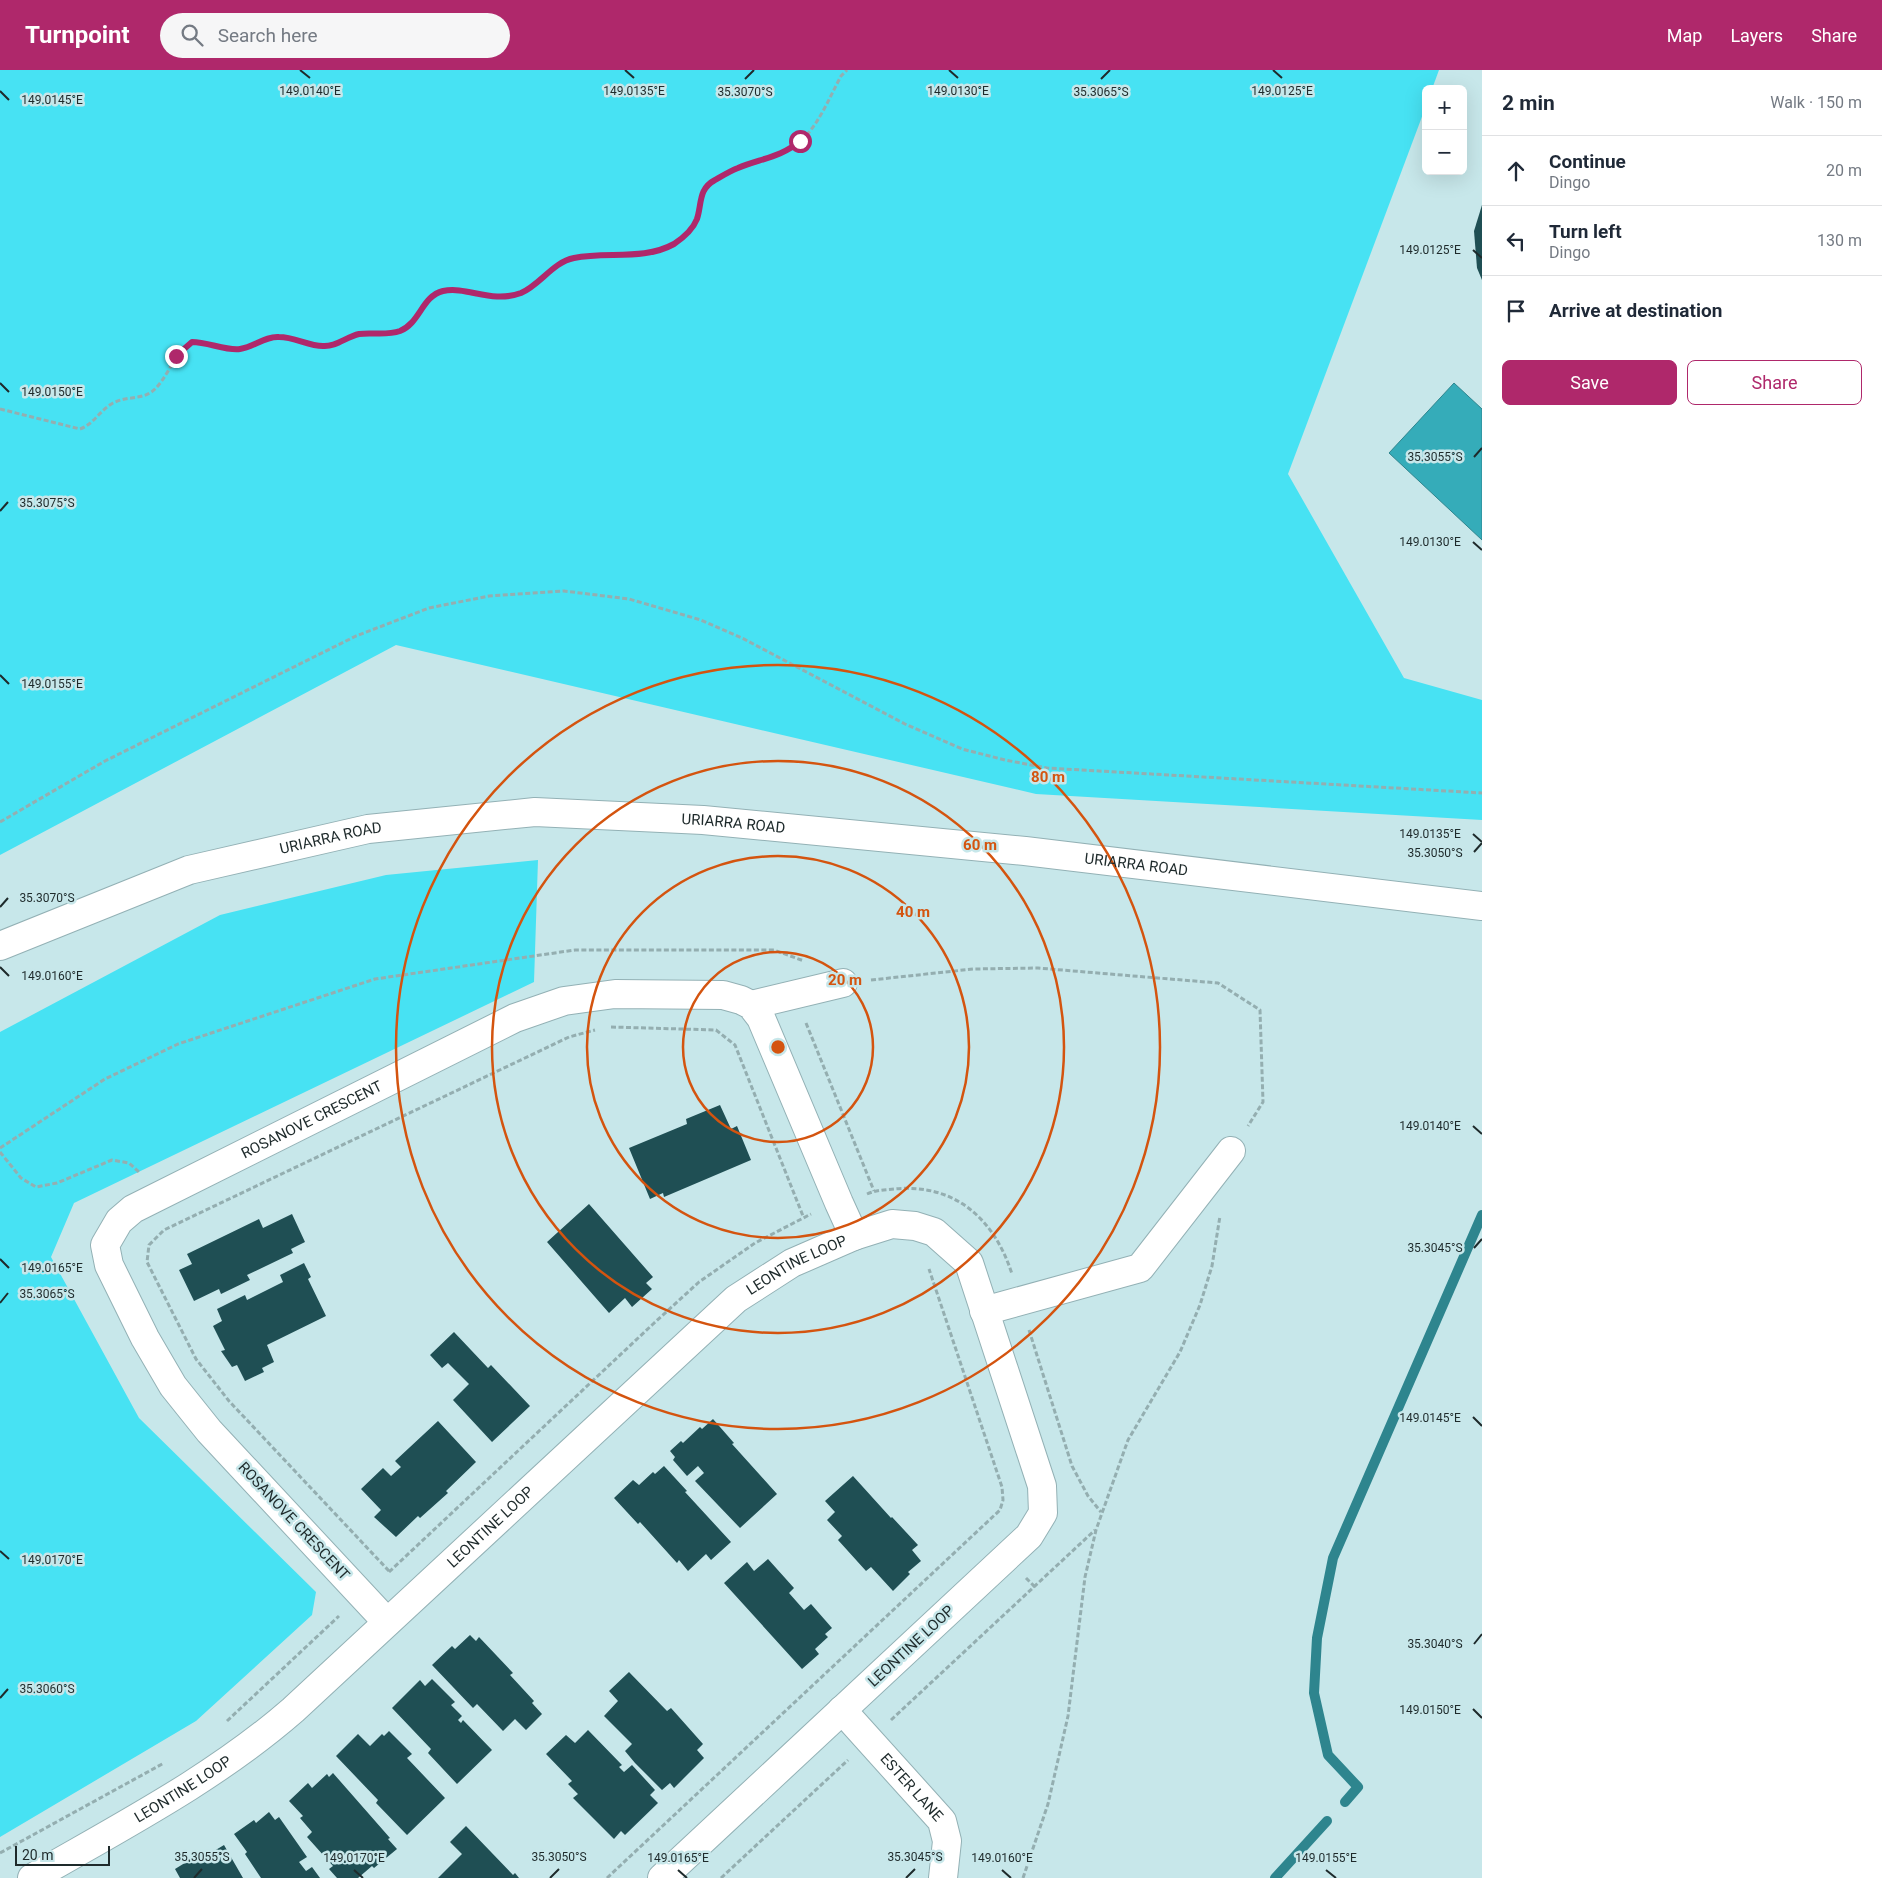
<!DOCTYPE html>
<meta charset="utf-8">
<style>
body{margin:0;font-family:Roboto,sans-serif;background:#f6f6f7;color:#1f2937}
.controls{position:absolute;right:15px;top:15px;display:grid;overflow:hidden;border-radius:8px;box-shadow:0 5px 20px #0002}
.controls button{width:45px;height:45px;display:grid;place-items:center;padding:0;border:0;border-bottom:1px solid #e0e1e3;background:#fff;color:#1f2937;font:25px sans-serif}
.scale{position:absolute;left:15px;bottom:12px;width:95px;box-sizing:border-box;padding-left:5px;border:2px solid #1e2a2b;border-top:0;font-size:14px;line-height:18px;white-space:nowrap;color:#1e2a2b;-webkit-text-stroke:4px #c7e7ea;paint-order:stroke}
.stop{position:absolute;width:15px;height:15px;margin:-11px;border:4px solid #af286b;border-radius:50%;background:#fff}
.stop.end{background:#af286b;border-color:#fff;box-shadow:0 1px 5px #0008}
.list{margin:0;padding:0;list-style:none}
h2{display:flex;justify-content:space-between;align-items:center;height:65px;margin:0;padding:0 20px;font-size:21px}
h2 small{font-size:16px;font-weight:400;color:#747a83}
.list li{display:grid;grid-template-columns:32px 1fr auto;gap:15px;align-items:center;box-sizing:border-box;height:70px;padding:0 20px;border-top:1px solid #e0e1e3}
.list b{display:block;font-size:19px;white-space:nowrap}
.list p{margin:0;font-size:16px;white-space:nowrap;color:#747a83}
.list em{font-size:16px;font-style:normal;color:#747a83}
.actions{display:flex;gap:10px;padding:15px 20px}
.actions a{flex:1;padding:11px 0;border:1px solid #af286b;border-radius:8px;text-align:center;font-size:18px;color:#af286b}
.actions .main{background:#af286b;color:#fff}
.icon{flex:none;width:28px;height:28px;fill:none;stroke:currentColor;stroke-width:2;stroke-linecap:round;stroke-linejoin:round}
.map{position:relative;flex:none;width:1482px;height:1808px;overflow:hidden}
header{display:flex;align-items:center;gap:30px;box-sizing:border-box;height:70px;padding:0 25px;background:#af286b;color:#fff}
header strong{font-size:24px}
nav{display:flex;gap:28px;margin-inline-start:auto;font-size:18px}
.search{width:350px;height:45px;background:#f6f6f7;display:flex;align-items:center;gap:12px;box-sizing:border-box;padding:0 18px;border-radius:28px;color:#747a83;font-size:19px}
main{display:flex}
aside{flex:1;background:#fff}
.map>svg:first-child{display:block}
.green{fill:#47e2f3}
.water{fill:#35acb9;stroke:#2e858e}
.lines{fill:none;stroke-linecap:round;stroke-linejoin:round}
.stream{stroke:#2e858e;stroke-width:10}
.building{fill:#1f4f54}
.minor-casing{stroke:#93b1b5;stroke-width:30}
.path{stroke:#94aeb0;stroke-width:3;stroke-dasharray:5 2.5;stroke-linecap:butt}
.minor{stroke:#fff;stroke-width:28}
.route{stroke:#af286b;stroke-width:6}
.ticks{fill:none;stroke:#1e2a2b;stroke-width:2}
.ring{fill:none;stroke:#d4540f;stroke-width:2.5}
.labels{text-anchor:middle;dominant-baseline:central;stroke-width:5;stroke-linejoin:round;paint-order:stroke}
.street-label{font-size:15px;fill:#1e2a2b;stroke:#c7e7ea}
.ticks-label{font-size:12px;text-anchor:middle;fill:#1e2a2b;stroke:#c7e7ea;stroke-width:5;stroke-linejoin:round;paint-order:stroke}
.centre{fill:#d4540f;stroke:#c7e7ea;stroke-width:2.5}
.ring-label{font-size:15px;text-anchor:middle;font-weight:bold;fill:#d4540f;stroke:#c7e7ea;stroke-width:5;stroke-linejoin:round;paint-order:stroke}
</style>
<header>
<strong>Turnpoint</strong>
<div class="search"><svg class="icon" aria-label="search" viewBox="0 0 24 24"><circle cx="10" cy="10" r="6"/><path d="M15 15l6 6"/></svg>Search here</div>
<nav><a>Map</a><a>Layers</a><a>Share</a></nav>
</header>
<main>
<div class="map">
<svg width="1482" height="1808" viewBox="0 0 1482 1808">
<rect width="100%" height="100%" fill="#c7e7ea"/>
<!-- green -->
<g class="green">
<polygon points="0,0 1439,0 1432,19 1426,19 1426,36 1288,404 1404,608 1482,630 1482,750 1036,724 396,575 0,785"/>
<polygon points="538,790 534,912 74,1133 51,1187 139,1348 316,1522 312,1545 196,1651 0,1767 0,962 220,845 386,805"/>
</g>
<!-- water -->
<polygon class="water" points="1454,313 1482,339 1482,470 1389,383"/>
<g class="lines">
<!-- stream -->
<g class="stream">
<polyline points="1345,1732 1358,1717 1328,1685 1314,1623 1317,1568 1333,1488 1482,1145"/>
<polyline points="1275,1808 1327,1751"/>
</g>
</g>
<!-- building -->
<g class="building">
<polygon points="1482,135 1482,210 1477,198 1474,161"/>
<polygon points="720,1035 731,1059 737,1056 751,1090 664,1127 663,1123 650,1129 629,1078 687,1054 686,1049"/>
<polygon points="589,1134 653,1207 646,1213 652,1219 632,1237 625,1228 609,1243 547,1172"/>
<polygon points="292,1144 305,1172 291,1179 293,1183 247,1205 250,1210 221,1224 219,1219 194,1231 179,1200 192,1194 187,1184 259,1149 263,1158"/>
<polygon points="304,1193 311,1207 308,1209 326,1246 267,1275 274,1292 262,1298 264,1302 245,1311 237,1295 232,1297 221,1281 225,1280 213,1256 222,1251 217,1239 245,1225 247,1230 283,1212 280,1205"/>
<polygon points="454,1262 488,1298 491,1295 530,1336 492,1372 453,1330 469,1314 448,1293 442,1298 430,1285"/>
<polygon points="713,1349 734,1373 732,1374 777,1424 740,1458 695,1411 704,1403 698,1396 687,1406 673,1390 675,1387 670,1381 681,1371 683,1373 700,1357 702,1359"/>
<polygon points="438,1351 476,1392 446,1421 448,1423 420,1448 418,1446 396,1467 374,1447 381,1440 361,1419 383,1398 391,1406 401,1397 395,1391"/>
<polygon points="664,1396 687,1421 685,1422 731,1472 711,1490 706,1484 688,1501 679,1490 677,1493 640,1452 638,1454 614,1428 633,1410 639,1415 653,1402 655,1404"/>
<polygon points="853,1406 891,1448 892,1447 918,1475 912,1480 921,1491 908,1502 910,1504 893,1521 871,1497 866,1501 838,1470 842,1466 827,1450 835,1442 825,1431"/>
<polygon points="768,1489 794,1518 789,1523 804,1540 811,1534 832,1558 825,1564 828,1567 815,1579 819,1584 802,1599 724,1513 747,1492 754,1501"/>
<polygon points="470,1565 476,1571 479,1567 513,1603 510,1605 534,1631 532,1633 542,1644 526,1660 515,1649 503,1661 477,1634 473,1638 432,1595 452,1576 455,1579"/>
<polygon points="629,1602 667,1641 671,1638 703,1674 697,1680 704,1688 674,1718 670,1713 662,1720 635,1693 625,1681 632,1674 604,1646 618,1631 609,1621"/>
<polygon points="432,1609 455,1632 451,1635 462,1646 458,1650 461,1653 463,1650 492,1680 457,1714 428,1683 431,1679 392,1638 420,1610 425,1616"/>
<polygon points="588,1660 622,1695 619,1697 624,1702 632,1695 655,1720 650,1725 658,1733 625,1765 621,1761 614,1769 573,1728 578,1724 568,1714 572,1711 546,1684 566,1665 575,1673"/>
<polygon points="389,1661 412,1684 407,1688 445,1728 407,1765 376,1733 378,1730 336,1686 358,1664 370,1676 382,1664 384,1666"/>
<polygon points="333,1703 390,1768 388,1769 397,1779 374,1798 372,1796 358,1808 337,1808 329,1799 333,1796 307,1767 312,1762 300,1748 303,1746 289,1731 308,1713 312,1718 327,1704 329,1707"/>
<polygon points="269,1742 275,1750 279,1747 307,1787 299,1792 306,1801 312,1797 320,1808 261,1808 245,1784 247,1782 234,1764 254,1750 256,1753"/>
<polygon points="466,1756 513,1805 515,1803 519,1808 438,1808 462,1784 450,1772"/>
<polygon points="224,1775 243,1808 180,1808 175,1799 188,1791 187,1789 200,1781 204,1787"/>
</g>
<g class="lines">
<!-- minor casing -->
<g class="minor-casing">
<g id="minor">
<path id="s1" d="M0,876l189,-76 179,-41 167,-17 168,8 322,31 457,55"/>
<polyline points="751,935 843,913"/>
<polyline points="984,1241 1140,1198 1231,1081"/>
<path id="s2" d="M387,1552l-178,-191 -36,-45 -28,-48 -36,-73 -4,-20 14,-24 14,-12 382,-191 49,-17 51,-7 108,1 18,5 10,5 10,13 78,185 15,33"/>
<path id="s3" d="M842,1640l100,111 5,20 -4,37"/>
<path id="s4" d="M32,1808c90,-52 183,-100 261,-168l443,-411 56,-36 62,-27 38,-12 23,2 19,6 35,31 73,223 1,27 -14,23 -367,342"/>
</g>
</g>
<!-- path -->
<g class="path">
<path d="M0,339l80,20c14,-5 20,-19 33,-26 15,-8 31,-2 43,-15 14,-15 18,-35 36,-46 16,0 35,10 49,7 13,-2 23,-12 37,-12 16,0 30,9 45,9 14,1 23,-10 36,-12 13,-2 26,2 39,-3 23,-8 24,-35 44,-40 13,-2 23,2 35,4 14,2 28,2 42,-2 21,-6 33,-31 55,-35 34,-8 70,3 102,-16 31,-18 15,-46 36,-60 24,-17 54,-19 78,-33 25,-14 38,-49 51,-73l6,-6"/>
<polyline points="0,752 105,691 356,566 429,538 489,526 564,521 629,529 701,550 742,568 905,654 962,679 1005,690 1047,698 1482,723"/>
<polyline points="871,910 973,899 1038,898 1218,913 1260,940 1263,1032 1248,1056"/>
<polyline points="806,953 874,1121"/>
<polyline points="611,957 716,960 735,975 803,1146"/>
<polyline points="0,1078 105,1009 178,974 375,909 575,880 774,880 804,891"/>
<polyline points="0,1082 21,1108 36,1117 57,1113 112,1090 129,1093 140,1103"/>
<path d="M867,1124c9,-4 18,-4 27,-5 60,-6 100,29 118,85"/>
<polyline points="1029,1260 1072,1396 1088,1426 1101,1442"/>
<polyline points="389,1501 229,1331 196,1289 147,1192 149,1175 164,1160 569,967 595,960"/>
<polyline points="389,1502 652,1255 699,1212 755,1173 811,1144"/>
<polyline points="1026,1508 1035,1517"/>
<polyline points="891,1650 1095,1460"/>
<polyline points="227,1651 339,1546"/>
<polyline points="0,1783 164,1693"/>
<polyline points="607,1808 1000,1440 1003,1430 1002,1417 929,1199"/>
<polyline points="721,1808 848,1690"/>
<polyline points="1023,1808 1048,1734 1068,1646 1085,1507 1096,1460 1128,1370 1180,1282 1200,1235 1212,1196 1220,1146"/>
</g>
<!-- minor -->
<use href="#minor" class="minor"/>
</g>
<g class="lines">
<!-- route -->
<path class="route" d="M176,286l16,-14c16,0 34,9 48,7 14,-2 25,-13 39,-12 16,0 29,9 44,9 13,1 23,-9 36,-12 13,-2 27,2 41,-3 20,-8 22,-35 43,-40 25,-5 48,13 78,2 19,-8 32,-31 53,-35 33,-7 69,3 100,-14 9,-6 19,-15 23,-25 5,-15 1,-30 18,-39 7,-4 15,-9 23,-12 21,-9 44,-11 62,-27"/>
</g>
<!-- ticks -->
<path class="ticks" d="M300,0l10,8M625,0l9,8M949,0l9,8M1273,0l9,8M745,9l9,-9M1101,9l9,-9M0,21l9,9M1473,180l9,8M0,313l9,9M1474,387l8,-9M0,441l8,-9M1473,472l9,8M0,605l9,9M1473,764l9,8M1474,782l8,-9M0,837l8,-9M0,897l9,9M1473,1056l9,8M1474,1178l8,-9M0,1189l9,9M0,1233l8,-10M1473,1347l9,9M0,1481l9,8M1474,1574l8,-10M0,1628l8,-9M1473,1639l9,9M354,1800l9,8M678,1800l9,8M1002,1800l9,8M1326,1800l10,8M194,1808l8,-9M550,1808l9,-9M906,1808l9,-9"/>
<!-- distance rings -->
<g class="ring">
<circle cx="778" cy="977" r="95"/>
<circle cx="778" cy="977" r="191"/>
<circle cx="778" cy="977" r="286"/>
<circle cx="778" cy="977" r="382"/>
</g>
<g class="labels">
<!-- street labels -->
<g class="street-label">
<text stroke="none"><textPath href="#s1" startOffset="754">URIARRA ROAD</textPath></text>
<text stroke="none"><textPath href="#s1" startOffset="349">URIARRA ROAD</textPath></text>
<text stroke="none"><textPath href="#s1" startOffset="1159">URIARRA ROAD</textPath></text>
<text stroke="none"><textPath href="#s2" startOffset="722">ROSANOVE CRESCENT</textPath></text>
<text stroke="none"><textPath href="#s4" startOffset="985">LEONTINE LOOP</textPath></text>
<text transform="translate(294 1451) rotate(47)">ROSANOVE CRESCENT</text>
<text stroke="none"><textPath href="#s4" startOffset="580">LEONTINE LOOP</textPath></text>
<text transform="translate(911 1576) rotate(-43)">LEONTINE LOOP</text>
<text stroke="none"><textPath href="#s3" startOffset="104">ESTER LANE</textPath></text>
<text stroke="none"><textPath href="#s4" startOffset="175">LEONTINE LOOP</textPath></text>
</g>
</g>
<g class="ticks-label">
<text x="310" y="25">149.0140°E</text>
<text x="634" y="25">149.0135°E</text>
<text x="958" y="25">149.0130°E</text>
<text x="1282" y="25">149.0125°E</text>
<text x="745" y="26">35.3070°S</text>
<text x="1101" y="26">35.3065°S</text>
<text x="52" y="34">149.0145°E</text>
<text x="1430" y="184">149.0125°E</text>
<text x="52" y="326">149.0150°E</text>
<text x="1435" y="391">35.3055°S</text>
<text x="47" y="437">35.3075°S</text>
<text x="1430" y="476">149.0130°E</text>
<text x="52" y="618">149.0155°E</text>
<text x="1430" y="768">149.0135°E</text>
<text x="1435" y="787">35.3050°S</text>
<text x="47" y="832">35.3070°S</text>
<text x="52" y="910">149.0160°E</text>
<text x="1430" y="1060">149.0140°E</text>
<text x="1435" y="1182">35.3045°S</text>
<text x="52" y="1202">149.0165°E</text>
<text x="47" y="1228">35.3065°S</text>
<text x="1430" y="1352">149.0145°E</text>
<text x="52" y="1494">149.0170°E</text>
<text x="1435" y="1578">35.3040°S</text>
<text x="47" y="1623">35.3060°S</text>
<text x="1430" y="1644">149.0150°E</text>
<text x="202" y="1791">35.3055°S</text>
<text x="559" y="1791">35.3050°S</text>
<text x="915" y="1791">35.3045°S</text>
<text x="354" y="1792">149.0170°E</text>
<text x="678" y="1792">149.0165°E</text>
<text x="1002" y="1792">149.0160°E</text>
<text x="1326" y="1792">149.0155°E</text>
</g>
<circle cx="778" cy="977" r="8" class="centre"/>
<g class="ring-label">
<text x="1048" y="712">80 m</text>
<text x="980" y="780">60 m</text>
<text x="913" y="847">40 m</text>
<text x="845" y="915">20 m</text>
</g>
</svg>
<div class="controls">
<button>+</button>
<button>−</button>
</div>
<div class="scale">20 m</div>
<div class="stop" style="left:800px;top:71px"></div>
<div class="stop end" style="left:176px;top:286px"></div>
</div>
<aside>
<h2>2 min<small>Walk · 150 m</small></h2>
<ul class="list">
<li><svg class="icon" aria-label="ahead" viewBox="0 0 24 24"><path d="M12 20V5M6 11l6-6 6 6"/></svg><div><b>Continue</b><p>Dingo</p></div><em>20 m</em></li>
<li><svg class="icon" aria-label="left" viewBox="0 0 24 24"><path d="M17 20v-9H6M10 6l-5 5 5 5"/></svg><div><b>Turn left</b><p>Dingo</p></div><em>130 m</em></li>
<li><svg class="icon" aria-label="arrive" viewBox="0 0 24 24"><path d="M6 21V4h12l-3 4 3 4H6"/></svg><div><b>Arrive at destination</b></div></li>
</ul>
<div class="actions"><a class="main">Save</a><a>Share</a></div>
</aside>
</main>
